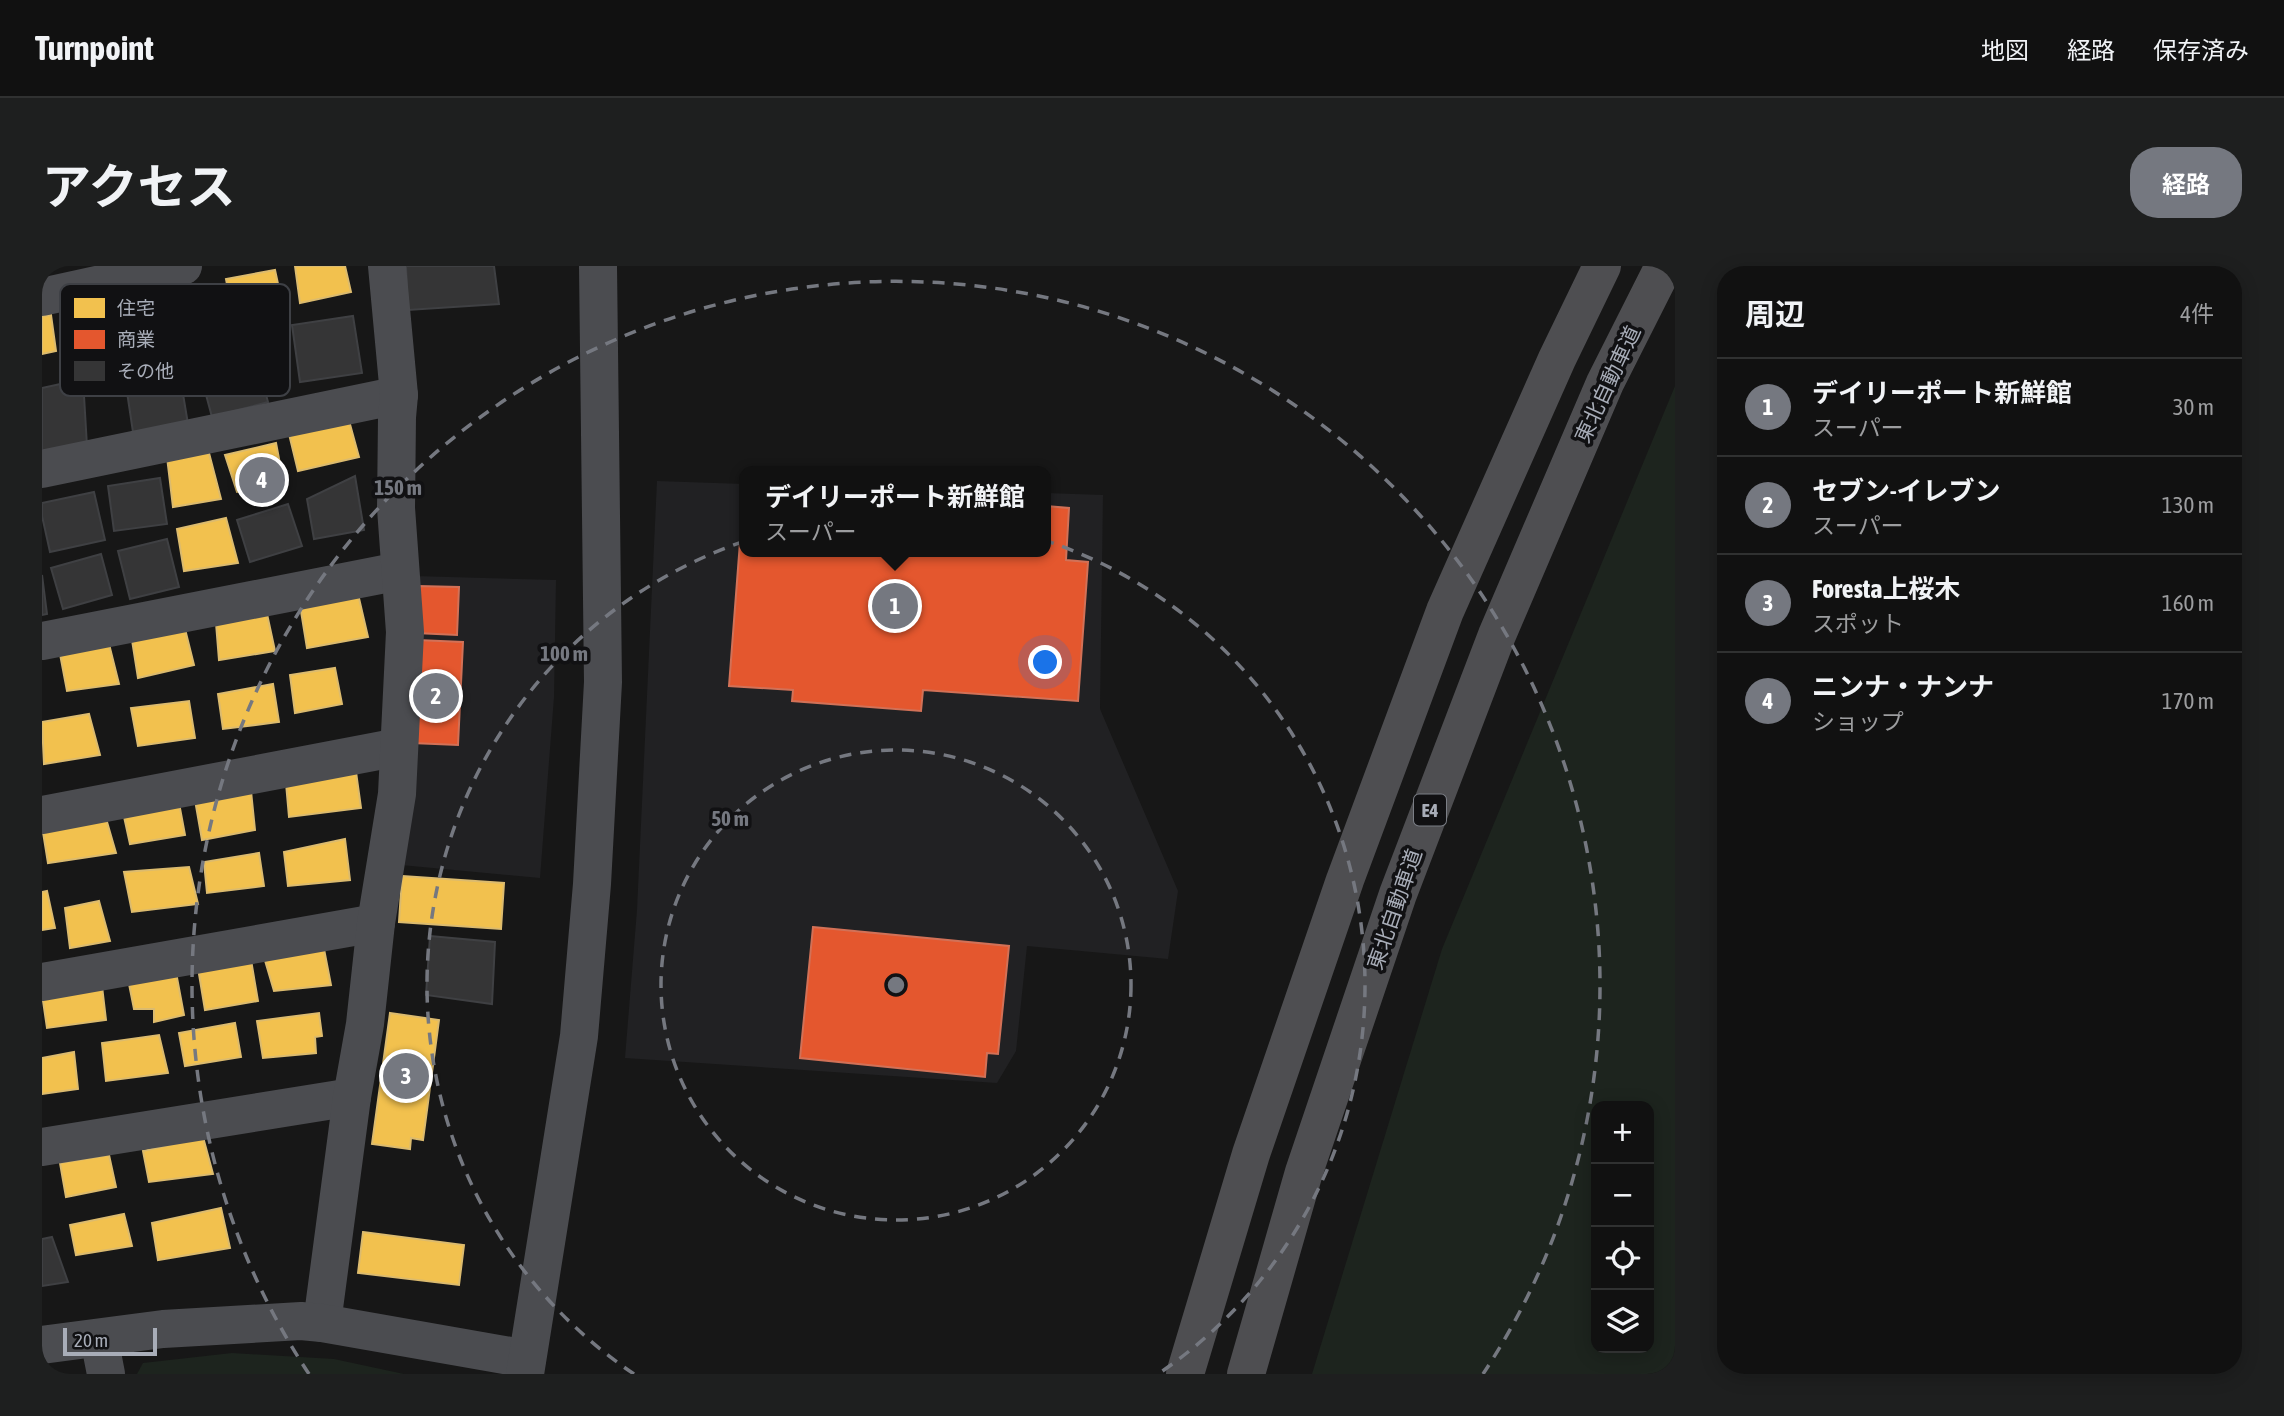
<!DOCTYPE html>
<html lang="ja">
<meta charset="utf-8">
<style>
body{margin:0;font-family:"Asap Condensed","Noto Sans JP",sans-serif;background:#1e1f1f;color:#f1f3f6}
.controls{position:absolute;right:21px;bottom:21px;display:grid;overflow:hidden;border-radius:14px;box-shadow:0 4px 18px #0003}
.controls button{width:63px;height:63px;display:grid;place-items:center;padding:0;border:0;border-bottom:2px solid #303131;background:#111;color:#f1f3f6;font:35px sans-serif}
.scale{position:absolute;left:21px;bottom:18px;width:94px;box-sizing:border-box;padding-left:7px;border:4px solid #a8adb8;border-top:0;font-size:19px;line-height:24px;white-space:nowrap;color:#a8adb8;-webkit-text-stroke:5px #111113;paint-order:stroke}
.you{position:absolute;left:1004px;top:397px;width:24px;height:24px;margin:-18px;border:5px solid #fff;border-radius:50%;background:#1a73e8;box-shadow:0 0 0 10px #1a73e833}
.badge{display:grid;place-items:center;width:46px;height:46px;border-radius:50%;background:#757880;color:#fff;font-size:23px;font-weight:700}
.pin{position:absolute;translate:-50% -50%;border:4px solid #fff;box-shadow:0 2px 7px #0006}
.popup{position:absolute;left:697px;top:200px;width:312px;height:91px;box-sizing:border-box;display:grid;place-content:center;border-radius:14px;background:#111;filter:drop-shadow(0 2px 5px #0005);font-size:23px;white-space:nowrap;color:#9c9d9f}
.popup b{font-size:26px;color:#f1f3f6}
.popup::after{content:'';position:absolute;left:50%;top:100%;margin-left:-14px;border:14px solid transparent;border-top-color:#111}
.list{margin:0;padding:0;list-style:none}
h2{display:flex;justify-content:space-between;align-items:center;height:91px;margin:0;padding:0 28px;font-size:30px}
h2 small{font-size:23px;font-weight:400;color:#9c9d9f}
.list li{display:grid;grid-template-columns:46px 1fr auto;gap:21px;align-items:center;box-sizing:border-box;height:98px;padding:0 28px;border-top:2px solid #303131}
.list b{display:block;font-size:26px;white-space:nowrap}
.list p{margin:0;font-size:23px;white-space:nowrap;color:#9c9d9f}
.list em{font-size:23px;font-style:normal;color:#9c9d9f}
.icon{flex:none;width:38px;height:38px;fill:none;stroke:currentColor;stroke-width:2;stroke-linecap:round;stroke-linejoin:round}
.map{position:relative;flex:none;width:1633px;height:1108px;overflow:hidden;border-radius:28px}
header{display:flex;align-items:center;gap:42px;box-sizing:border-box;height:98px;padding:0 35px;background:#111;border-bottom:2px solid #303131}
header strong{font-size:33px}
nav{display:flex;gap:38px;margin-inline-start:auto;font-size:24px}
.intro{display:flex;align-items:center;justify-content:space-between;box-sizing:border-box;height:168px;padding:0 42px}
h1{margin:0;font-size:49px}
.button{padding:18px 32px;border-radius:28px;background:#757880;color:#fff;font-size:24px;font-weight:700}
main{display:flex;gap:42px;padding:0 42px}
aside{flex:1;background:#111;border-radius:28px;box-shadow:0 4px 18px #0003}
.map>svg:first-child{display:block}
.built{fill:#212123}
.green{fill:#1d241e;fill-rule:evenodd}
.homes{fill:#f2c14e;stroke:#dcbb6e;stroke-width:2}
.shops{fill:#e4572e;stroke:#d27157;stroke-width:2}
.building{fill:#353536;stroke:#3f4043;stroke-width:2}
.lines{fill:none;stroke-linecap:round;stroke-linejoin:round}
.minor{stroke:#4b4c50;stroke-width:38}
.highway{stroke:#4e4e51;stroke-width:38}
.ring{fill:none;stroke:#757880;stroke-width:3.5;stroke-dasharray:12 9}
.labels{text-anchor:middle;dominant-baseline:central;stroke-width:7;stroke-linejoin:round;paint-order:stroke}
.shield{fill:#111113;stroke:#7b7e86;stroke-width:2}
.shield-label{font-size:19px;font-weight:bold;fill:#a8adb8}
.street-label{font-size:21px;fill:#a8adb8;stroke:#111113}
.key{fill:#111113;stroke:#3e4045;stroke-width:2}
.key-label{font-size:19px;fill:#a8adb8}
.centre{fill:#757880;stroke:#111113;stroke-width:3.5}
.ring-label{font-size:21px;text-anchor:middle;font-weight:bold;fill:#757880;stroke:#111113;stroke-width:7;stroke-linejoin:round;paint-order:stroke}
</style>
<header>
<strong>Turnpoint</strong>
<nav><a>地図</a><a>経路</a><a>保存済み</a></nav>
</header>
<div class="intro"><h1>アクセス</h1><a class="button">経路</a></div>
<main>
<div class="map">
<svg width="1633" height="1108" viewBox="0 0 1633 1108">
<rect width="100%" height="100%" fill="#171717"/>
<!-- built -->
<g class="built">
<polygon points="615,215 702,218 702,286 1004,286 1004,227 1061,229 1058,443 1136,625 1126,693 985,680 974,785 955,817 583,792 595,644"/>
<polygon points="372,310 514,314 512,431 498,612 359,599"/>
</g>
<!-- green -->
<g class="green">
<path d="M1633,120v988h-363l130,-425zM1554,840h53v242h-53z"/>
<polygon points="190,1087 292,1093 362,1108 95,1108 101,1097"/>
</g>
<!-- homes -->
<g class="homes">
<polygon points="253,0 303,0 309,26 258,37"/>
<polygon points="233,4 241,41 191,50 184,13"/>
<polygon points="167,19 172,55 113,70 104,30"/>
<polygon points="88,28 100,70 48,79 37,38"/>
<polygon points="9,49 14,85 0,88 0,50"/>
<polygon points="306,151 317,191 256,205 247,168"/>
<polygon points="234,177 242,219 195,226 183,189"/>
<polygon points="167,187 179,233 131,241 125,191"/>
<polygon points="184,252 196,297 142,305 135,263"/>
<polygon points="316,328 326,371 265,382 258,339"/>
<polygon points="225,348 233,385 177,394 174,357"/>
<polygon points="143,363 152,399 96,412 90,374"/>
<polygon points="67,378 77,418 25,425 18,388"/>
<polygon points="293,402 300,438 253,447 248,409"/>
<polygon points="231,418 237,456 181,463 176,428"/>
<polygon points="147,435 153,472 96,480 89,442"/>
<polygon points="47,448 58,489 2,498 0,456"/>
<polygon points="314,506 319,542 247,551 244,517"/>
<polygon points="209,525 213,564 160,574 153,534"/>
<polygon points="137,537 143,569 88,578 81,546"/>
<polygon points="63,549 74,587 6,597 0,560"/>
<polygon points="303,573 308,614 246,620 242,586"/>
<polygon points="217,587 222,620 165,627 162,596"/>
<polygon points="147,601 156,638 90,646 82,606"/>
<polygon points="360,610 462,617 459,663 357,656"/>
<polygon points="5,625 13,662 0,664 0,626"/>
<polygon points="57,635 68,675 28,682 23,642"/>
<polygon points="282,683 289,719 232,725 222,691"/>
<polygon points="209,694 216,735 163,744 156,702"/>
<polygon points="133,701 142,749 112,756 112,743 92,743 86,713"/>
<polygon points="60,720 64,754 5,762 0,728"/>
<polygon points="277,747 280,770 273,771 274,787 221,792 215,755"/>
<polygon points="348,747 397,754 381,874 369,872 368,883 330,878"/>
<polygon points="193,757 199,791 143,800 137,767"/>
<polygon points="117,769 126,807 64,815 60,777"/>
<polygon points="32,786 36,823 0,828 0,792"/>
<polygon points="161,871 171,908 107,916 101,885"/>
<polygon points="67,889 74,921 24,931 18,897"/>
<polygon points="179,942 188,982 116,994 110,957"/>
<polygon points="82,948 90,980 34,989 28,959"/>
<polygon points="321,966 422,979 417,1019 316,1007"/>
</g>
<!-- shops -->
<g class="shops">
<polygon points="1004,240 1027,242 1024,294 1046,296 1036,435 881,424 879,445 750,435 751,424 687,420 700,250 702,250 702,286 1004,286"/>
<polygon points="376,320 417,321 415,369 374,367"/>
<polygon points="375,374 421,376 416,479 370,477"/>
<polygon points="771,661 967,680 956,788 945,787 943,811 758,792"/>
</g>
<!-- building -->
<g class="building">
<polygon points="364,0 452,0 457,38 366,44"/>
<polygon points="311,50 320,107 258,116 250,59"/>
<polygon points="209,73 226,136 170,151 153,88"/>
<polygon points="136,98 146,158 91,166 82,106"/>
<polygon points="41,113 45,180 0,185 0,122"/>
<polygon points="313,210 322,264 272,273 265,233"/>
<polygon points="118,212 125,258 72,265 66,220"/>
<polygon points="52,226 63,274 8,286 0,250 0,237"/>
<polygon points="246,238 260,280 208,296 195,254"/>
<polygon points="125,273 137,321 88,333 76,285"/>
<polygon points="59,288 70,329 21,343 9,302"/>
<polygon points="0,309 5,348 0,349"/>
<polygon points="388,670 453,676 450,738 384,729"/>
<polygon points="10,971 26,1016 0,1020 0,973"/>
</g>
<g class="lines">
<!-- minor -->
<g class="minor">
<polyline points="0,31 141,0"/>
<polyline points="0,203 357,129"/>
<polyline points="0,375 358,305"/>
<polyline points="0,549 357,481"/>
<polyline points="0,716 334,657"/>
<polyline points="0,881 310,831"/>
<polyline points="280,1057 310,831 323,758 334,657 355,528 363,366 354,242 355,151 357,129 345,0"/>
<polyline points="57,1072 64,1108"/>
<polyline points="0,1079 121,1063 259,1055 280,1057 485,1093"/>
<polyline points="483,1108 537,770 550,618 561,416 556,0"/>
</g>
<!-- highway -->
<g class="highway">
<polyline points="1143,1108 1209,888 1303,614 1403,345 1515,93 1560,0"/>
<polyline points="1204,1108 1262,906 1356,628 1455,369 1563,117 1622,0"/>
</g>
</g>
<!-- distance rings -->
<g class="ring">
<circle cx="854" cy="719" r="235"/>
<path d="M592 1108A469 469 0 1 1 1116 1108"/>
<path d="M267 1108A704 704 0 1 1 1441 1108"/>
</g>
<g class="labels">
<!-- shield labels -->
<rect class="shield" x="1372" y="528.5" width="32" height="31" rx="5"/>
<g class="shield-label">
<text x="1388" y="544">E4</text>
</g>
<!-- street labels -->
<g class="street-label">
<text transform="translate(1565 118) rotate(-65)">東北自動車道</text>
<text transform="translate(1352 643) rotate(-71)">東北自動車道</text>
</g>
</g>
<!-- legend -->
<rect x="18" y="18" width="230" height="112" rx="10" class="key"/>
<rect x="32" y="32" width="31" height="20" fill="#f2c14e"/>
<rect x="32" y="64" width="31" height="19" fill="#e4572e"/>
<rect x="32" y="95" width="31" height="20" fill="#353536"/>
<g class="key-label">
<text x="75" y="49">住宅</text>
<text x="75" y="80">商業</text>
<text x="75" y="112">その他</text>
</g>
<circle cx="854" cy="719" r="10" class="centre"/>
<g class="ring-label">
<text x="356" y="229">150 m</text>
<text x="522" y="395">100 m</text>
<text x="688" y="560">50 m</text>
</g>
</svg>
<div class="controls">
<button>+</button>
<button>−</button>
<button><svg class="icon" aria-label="locate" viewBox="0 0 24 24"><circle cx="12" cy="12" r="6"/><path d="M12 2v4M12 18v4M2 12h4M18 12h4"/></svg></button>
<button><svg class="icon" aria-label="layers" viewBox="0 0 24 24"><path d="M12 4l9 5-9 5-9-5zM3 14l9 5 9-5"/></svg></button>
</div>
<div class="scale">20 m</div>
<div class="you"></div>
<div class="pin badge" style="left:853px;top:340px">1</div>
<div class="popup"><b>デイリーポート新鮮館</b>スーパー</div>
<div class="pin badge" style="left:394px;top:430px">2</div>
<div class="pin badge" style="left:364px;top:810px">3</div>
<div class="pin badge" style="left:220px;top:214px">4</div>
</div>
<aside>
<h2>周辺<small>4件</small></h2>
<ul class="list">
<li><span class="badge">1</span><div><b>デイリーポート新鮮館</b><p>スーパー</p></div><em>30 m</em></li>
<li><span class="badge">2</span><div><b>セブン-イレブン</b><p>スーパー</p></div><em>130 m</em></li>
<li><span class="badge">3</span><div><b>Foresta上桜木</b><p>スポット</p></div><em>160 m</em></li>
<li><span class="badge">4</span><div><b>ニンナ・ナンナ</b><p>ショップ</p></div><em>170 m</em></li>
</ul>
</aside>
</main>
